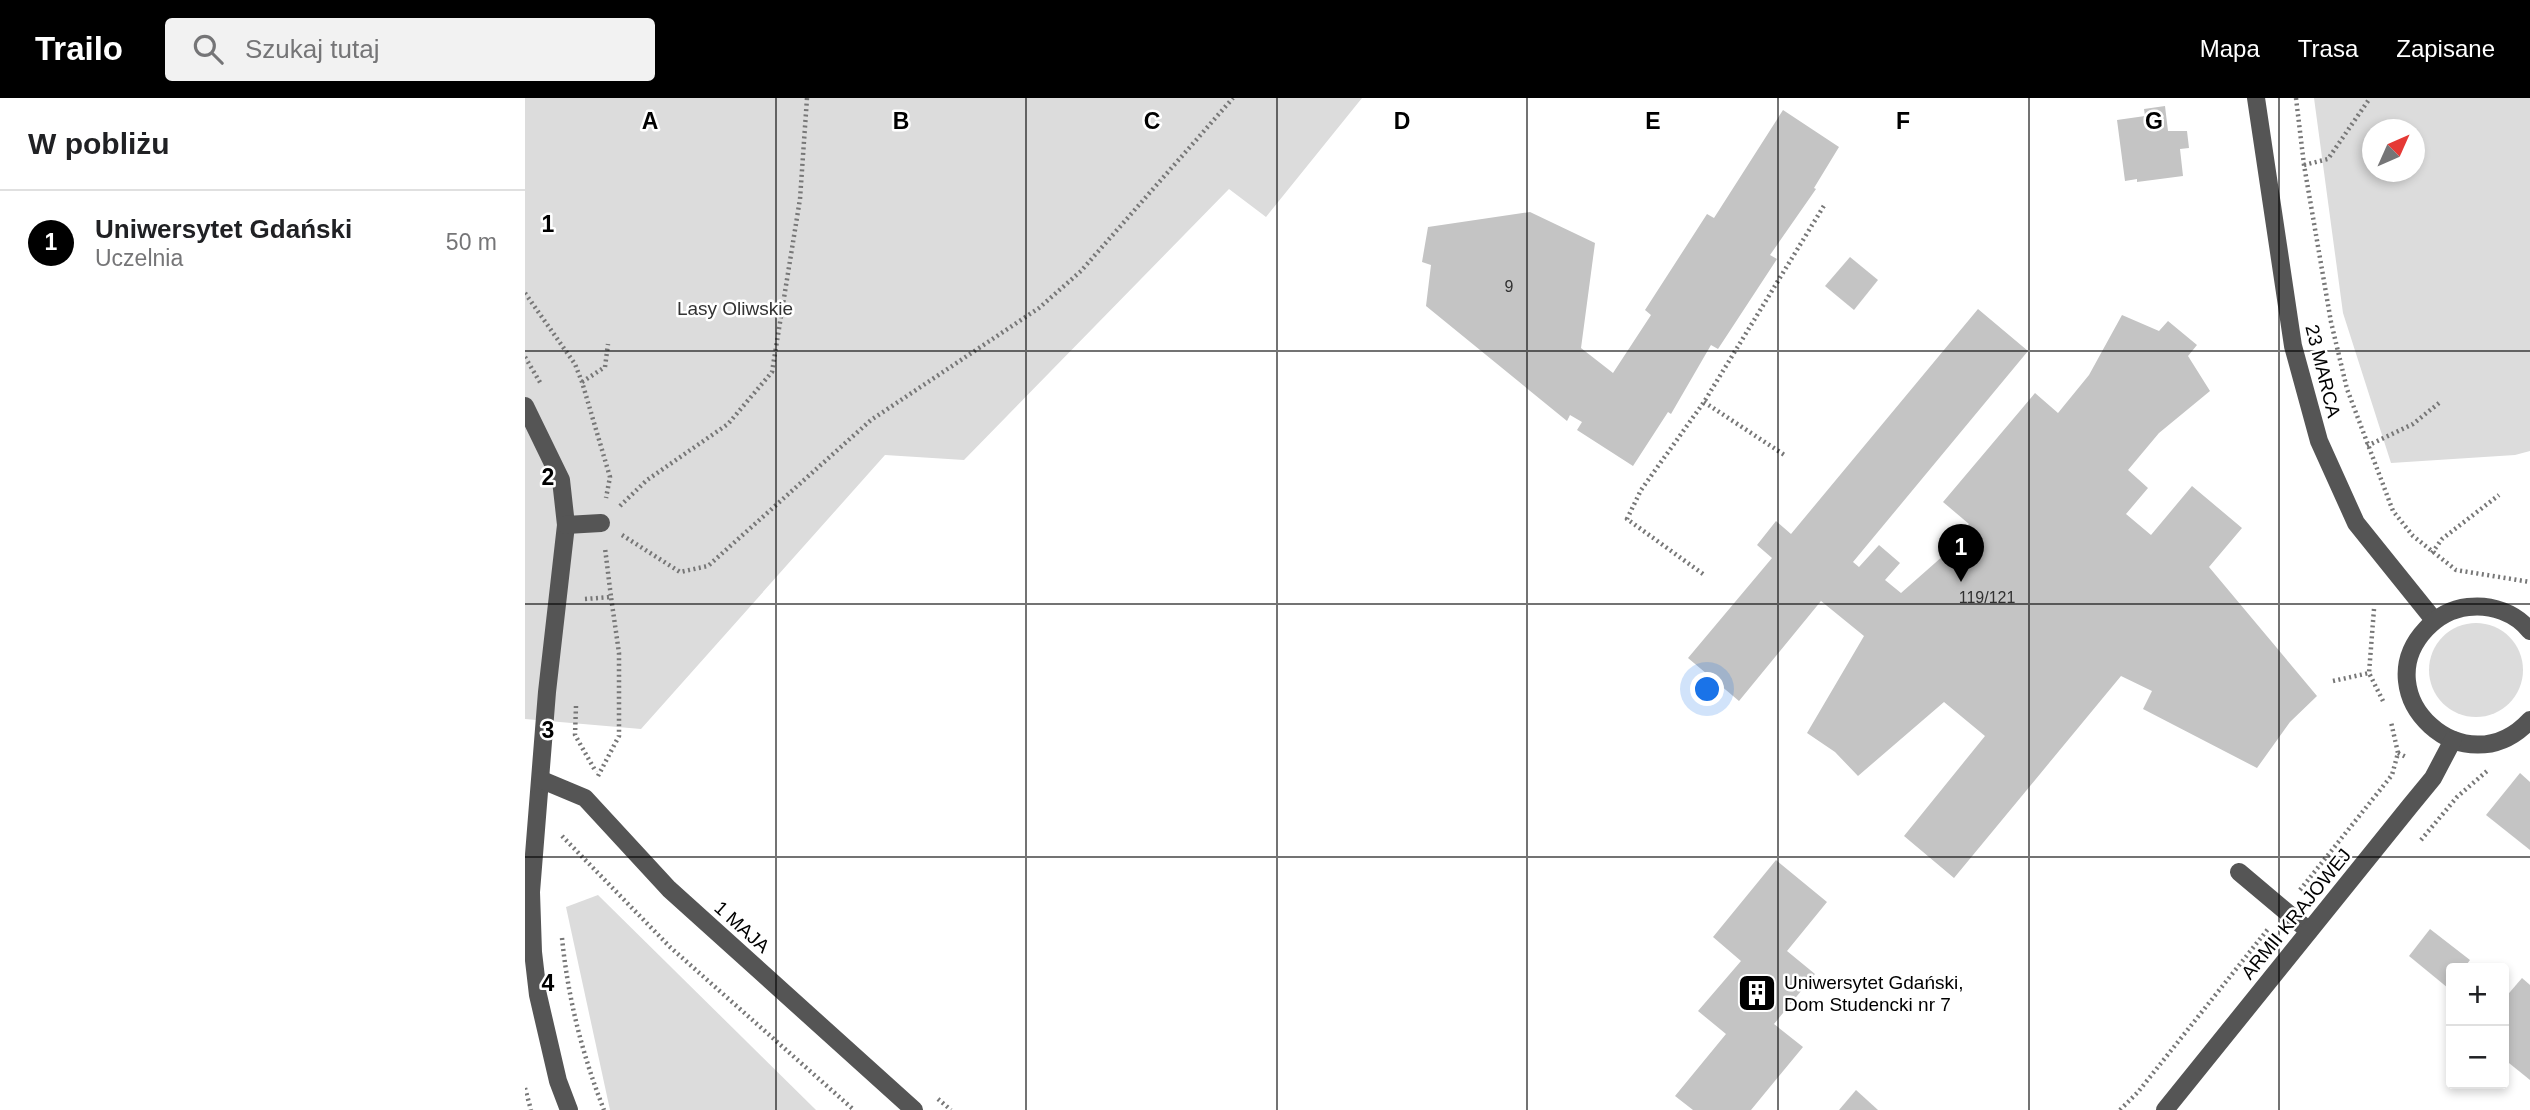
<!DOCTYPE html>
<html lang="pl">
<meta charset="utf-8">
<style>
body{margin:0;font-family:Arial,sans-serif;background:#f2f2f2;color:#202124}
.controls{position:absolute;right:21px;bottom:21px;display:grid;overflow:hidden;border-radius:7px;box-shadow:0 4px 10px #0003}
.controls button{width:63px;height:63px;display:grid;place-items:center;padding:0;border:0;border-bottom:2px solid #e0e0e0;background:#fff;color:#202124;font:35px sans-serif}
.compass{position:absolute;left:1837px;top:21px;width:63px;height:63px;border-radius:50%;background:#fff;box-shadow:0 4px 10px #0003;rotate:45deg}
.you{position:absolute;left:1183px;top:592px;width:24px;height:24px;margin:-18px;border:5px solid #fff;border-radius:50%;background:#1a73e8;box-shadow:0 0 0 10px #1a73e833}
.badge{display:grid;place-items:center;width:46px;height:46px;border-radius:50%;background:#000;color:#fff;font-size:23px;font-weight:700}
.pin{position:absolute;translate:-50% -58px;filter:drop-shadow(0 2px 4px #0008)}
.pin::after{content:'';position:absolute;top:37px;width:24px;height:21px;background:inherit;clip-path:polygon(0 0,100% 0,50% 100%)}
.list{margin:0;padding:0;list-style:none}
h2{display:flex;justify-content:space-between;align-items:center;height:91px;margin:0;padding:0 28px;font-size:30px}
h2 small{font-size:23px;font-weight:400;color:#757577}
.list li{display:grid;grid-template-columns:46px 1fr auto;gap:21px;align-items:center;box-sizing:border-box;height:105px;padding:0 28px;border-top:2px solid #e0e0e0}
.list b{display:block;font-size:26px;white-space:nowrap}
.list p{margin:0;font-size:23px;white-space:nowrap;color:#757577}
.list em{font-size:23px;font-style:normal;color:#757577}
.icon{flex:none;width:38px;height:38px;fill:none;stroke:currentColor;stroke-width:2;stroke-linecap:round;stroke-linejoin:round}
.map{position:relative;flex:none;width:2005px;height:1012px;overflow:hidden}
header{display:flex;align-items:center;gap:42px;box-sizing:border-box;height:98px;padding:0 35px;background:#000;color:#fff}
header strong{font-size:33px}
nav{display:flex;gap:38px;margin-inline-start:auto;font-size:24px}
.search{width:490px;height:63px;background:#f2f2f2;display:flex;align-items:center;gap:18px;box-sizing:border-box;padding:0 24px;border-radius:7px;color:#757577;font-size:26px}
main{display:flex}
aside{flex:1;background:#fff}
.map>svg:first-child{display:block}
.green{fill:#dcdcdc;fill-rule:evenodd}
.building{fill:#c4c4c4}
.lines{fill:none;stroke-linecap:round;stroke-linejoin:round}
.path{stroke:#777;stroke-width:4.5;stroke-dasharray:2 3.5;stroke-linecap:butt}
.minor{stroke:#555;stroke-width:18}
.grid{fill:none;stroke:#000;stroke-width:2;stroke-opacity:0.55}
.labels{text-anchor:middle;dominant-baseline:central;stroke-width:5;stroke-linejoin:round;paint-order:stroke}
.number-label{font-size:16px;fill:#313131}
.park-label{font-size:19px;fill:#333;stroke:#fff}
.street-label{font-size:19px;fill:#000;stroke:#fff}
.poi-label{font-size:19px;fill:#000;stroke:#fff;text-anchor:start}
.grid-label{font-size:23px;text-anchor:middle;font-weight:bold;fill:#000;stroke:#fff;stroke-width:5;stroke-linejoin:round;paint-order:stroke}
</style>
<header>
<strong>Trailo</strong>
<div class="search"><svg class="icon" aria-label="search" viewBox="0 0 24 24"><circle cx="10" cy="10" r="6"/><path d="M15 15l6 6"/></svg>Szukaj tutaj</div>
<nav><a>Mapa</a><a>Trasa</a><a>Zapisane</a></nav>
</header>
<main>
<aside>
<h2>W pobliżu<small></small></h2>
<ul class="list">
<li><span class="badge">1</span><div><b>Uniwersytet Gdański</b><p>Uczelnia</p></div><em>50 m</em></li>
</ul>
</aside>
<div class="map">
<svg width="2005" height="1012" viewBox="0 0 2005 1012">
<rect width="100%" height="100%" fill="#fff"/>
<!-- green -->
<g class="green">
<polygon points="0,0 837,0 741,119 704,91 439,362 360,357 116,631 0,621"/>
<path d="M1789,0h216v353l-15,4 -124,8 -48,-150zM1848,32h42v42h-42z"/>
<circle cx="1951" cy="572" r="47"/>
<polygon points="73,797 291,1012 85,1012 41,809"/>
</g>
<!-- building -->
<g class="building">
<polygon points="1640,8 1643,33 1662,33 1664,50 1655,51 1658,78 1612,84 1612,81 1600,83 1592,22 1620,18 1619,11"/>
<polygon points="1258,12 1314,49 1289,90 1291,91 1245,157 1252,161 1193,251 1186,247 1146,316 1143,314 1108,368 1052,332 1057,324 1045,317 1042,323 901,208 906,167 897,164 903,129 1005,114 1070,145 1056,250 1088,275 1126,217 1120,212 1182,116 1189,120"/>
<polygon points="1325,159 1353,182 1329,212 1300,188"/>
<polygon points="1453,211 1503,253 1328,464 1334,469 1354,447 1375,465 1360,482 1376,495 1444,435 1440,430 1444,426 1418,404 1510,295 1533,315 1564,277 1597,217 1634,233 1643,223 1672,247 1663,258 1685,293 1634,335 1603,372 1623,390 1601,416 1626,437 1667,388 1717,430 1684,469 1792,598 1765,624 1732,670 1618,611 1627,593 1596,578 1429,780 1379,738 1460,638 1419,604 1333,678 1310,654 1282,635 1339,538 1296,503 1214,603 1163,560 1247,460 1232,447 1251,423 1266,436"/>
<polygon points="1995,675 2005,684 2005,752 1961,717"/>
<polygon points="1251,762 1302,804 1262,853 1290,876 1249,926 1278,949 1226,1012 1168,1012 1150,998 1201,936 1173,913 1216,863 1188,839"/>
<polygon points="1905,831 1945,862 1939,870 1926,870 1926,886 1923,890 1884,858"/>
<polygon points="1997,880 2005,887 2005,982 1979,961 1979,901"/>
<polygon points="1331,992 1353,1012 1314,1012"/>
</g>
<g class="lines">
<!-- path -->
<g class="path">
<polyline points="1771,0 1779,67 1806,224 1822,291 1868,413 1888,438 1931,472 2005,484"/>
<polyline points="1779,67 1803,61 1845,0"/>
<polyline points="0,195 50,266 57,284 85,379 81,400"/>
<polyline points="0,259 16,286"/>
<polyline points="57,284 80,269 83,246"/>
<polyline points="1179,304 1261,358"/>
<polyline points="1842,348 1888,326 1914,305"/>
<polyline points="95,408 122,382 203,326 247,274 275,101 282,0"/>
<polyline points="97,437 155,474 183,468 346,322 514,210 556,173 708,0"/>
<polyline points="1907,455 1917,441 1974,397"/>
<polyline points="1178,476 1102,421 1116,392 1179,304 1300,106"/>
<polyline points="60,501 86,499 80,450"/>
<polyline points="1849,511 1844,575 1858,603"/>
<polyline points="1808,583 1844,575"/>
<polyline points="51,608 50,637 71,674"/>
<polyline points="1873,655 1881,659"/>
<polyline points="73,678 94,638 94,555 86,499"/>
<polyline points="37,738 145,849 329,1012"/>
<polyline points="1896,742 1932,699 1962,673"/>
<polyline points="1775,792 1867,677 1873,655 1866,624"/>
<path d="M37,840c6,60 20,116 42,172"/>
<polyline points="0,990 6,1012"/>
<polyline points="413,1001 426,1012"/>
<polyline points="1595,1012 1613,994 1743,831"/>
</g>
<!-- minor -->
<g class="minor">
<polyline points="1731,0 1768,248 1794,343 1831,425 1909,522"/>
<polyline points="0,308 36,382 41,427 22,594 6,794 8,854 13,897 33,983 44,1012"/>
<polyline points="41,427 76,425"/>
<path d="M2005,533c-14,-18 -39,-27 -62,-24 -17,2 -30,9 -42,22 -62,66 39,161 104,91"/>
<polyline points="17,682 60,700 144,791 389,1012"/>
<polyline points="1714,774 1784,833"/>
<polyline points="1640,1012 1885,708 1908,680 1928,642"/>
</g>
</g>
<!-- grid -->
<path class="grid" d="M251,0v1012M501,0v1012M752,0v1012M1002,0v1012M1253,0v1012M1504,0v1012M1754,0v1012M0,253h2005M0,506h2005M0,759h2005"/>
<!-- icons -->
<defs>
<g id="building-square" transform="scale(2.0125)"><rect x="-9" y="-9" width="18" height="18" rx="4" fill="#000" stroke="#fff"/><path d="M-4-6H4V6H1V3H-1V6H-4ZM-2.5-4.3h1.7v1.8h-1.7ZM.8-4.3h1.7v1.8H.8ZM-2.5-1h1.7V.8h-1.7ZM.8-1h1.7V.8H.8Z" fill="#fff"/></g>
</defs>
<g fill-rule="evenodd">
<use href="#building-square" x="1232" y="895"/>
</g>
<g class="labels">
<!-- number labels -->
<g class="number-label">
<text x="984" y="188">9</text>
<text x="1462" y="499">119/121</text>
</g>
<!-- park labels -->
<g class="park-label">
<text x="210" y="210">Lasy Oliwskie</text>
</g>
<!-- street labels -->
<g class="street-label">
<text transform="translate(1798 273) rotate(76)">23 MARCA</text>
<text transform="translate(1771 816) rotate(-51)">ARMII KRAJOWEJ</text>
<text transform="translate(217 829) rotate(42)">1 MAJA</text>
</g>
<!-- poi labels -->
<g class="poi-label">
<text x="1259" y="884">Uniwersytet Gdański,<tspan x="1259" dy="22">Dom Studencki nr 7</tspan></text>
</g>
</g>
<g class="grid-label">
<text x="125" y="31">A</text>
<text x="376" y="31">B</text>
<text x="627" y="31">C</text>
<text x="877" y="31">D</text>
<text x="1128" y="31">E</text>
<text x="1378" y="31">F</text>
<text x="1629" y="31">G</text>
<text x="23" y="134">1</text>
<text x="23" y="387">2</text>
<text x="23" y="640">3</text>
<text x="23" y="893">4</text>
</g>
</svg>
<div class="controls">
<button>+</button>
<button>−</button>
</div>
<svg class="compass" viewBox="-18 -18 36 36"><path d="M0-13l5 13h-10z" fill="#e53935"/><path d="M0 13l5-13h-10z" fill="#757577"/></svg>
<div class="you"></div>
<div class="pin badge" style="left:1436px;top:484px">1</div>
</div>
</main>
